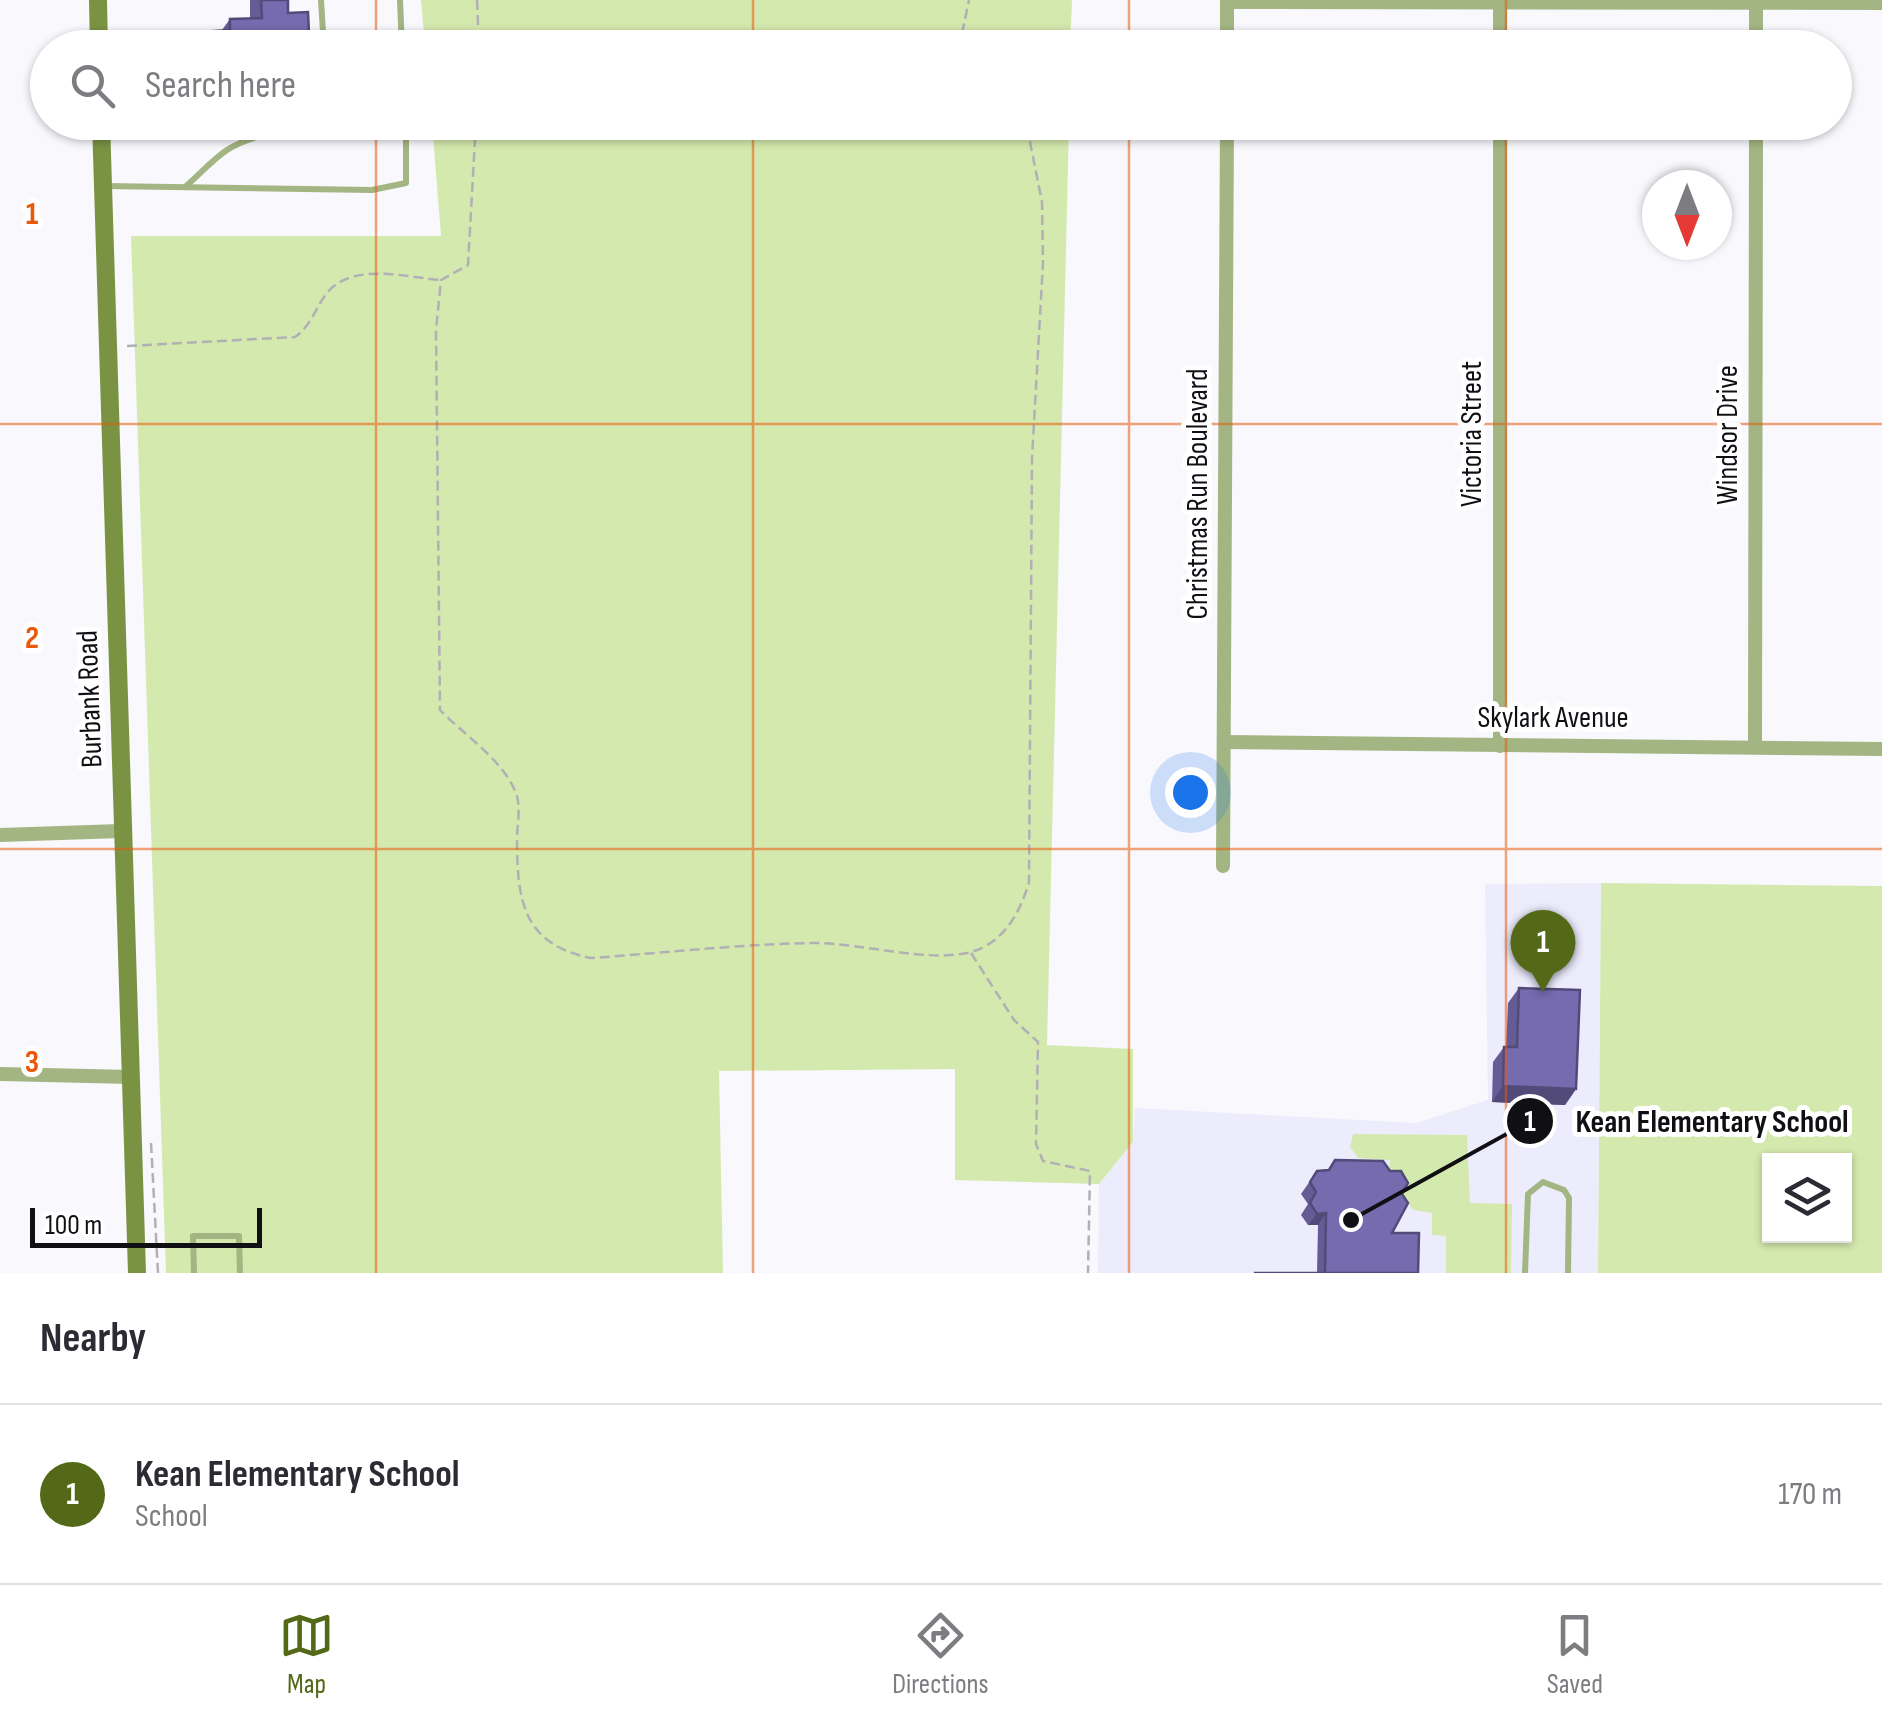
<!DOCTYPE html>
<style>
body{margin:0;font-family:"Sofia Sans Condensed",sans-serif;background:#f2f2f3;color:#2b2b33}
.controls{position:absolute;right:30px;bottom:30px;display:grid;overflow:hidden;border-radius:0px;box-shadow:0 2px 8px #0004}
.controls button{width:90px;height:90px;display:grid;place-items:center;padding:0;border:0;border-bottom:2px solid #e1e1e2;background:#fff;color:#2b2b33;font:50px sans-serif}
.compass{position:absolute;left:1642px;top:170px;width:90px;height:90px;border-radius:50%;background:#fff;box-shadow:0 2px 8px #0004;rotate:180deg}
.scale{position:absolute;left:30px;bottom:25px;width:232px;box-sizing:border-box;padding-left:10px;border:5px solid #100f14;border-top:0;font-size:28px;line-height:35px;white-space:nowrap;color:#100f14;-webkit-text-stroke:8px #fff;paint-order:stroke}
.you{position:absolute;left:1190px;top:792px;width:35px;height:35px;margin:-25px;border:8px solid #fff;border-radius:50%;background:#1a73e8;box-shadow:0 0 0 15px #1a73e833}
.badge{display:grid;place-items:center;width:65px;height:65px;border-radius:50%;background:#536917;color:#fff;font-size:32px;font-weight:700}
.pin{position:absolute;translate:-50% -82px;filter:drop-shadow(0 2px 5px #0008)}
.pin::after{content:'';position:absolute;top:52px;width:35px;height:30px;background:inherit;clip-path:polygon(0 0,100% 0,50% 100%)}
.list{margin:0;padding:0;list-style:none}
h2{display:flex;justify-content:space-between;align-items:center;height:130px;margin:0;padding:0 40px;font-size:42px}
h2 small{font-size:32px;font-weight:400;color:#7c7c81}
.list li{display:grid;grid-template-columns:65px 1fr auto;gap:30px;align-items:center;box-sizing:border-box;height:180px;padding:0 40px;border-top:2px solid #e1e1e2}
.list b{display:block;font-size:38px;white-space:nowrap}
.list p{margin:0;font-size:32px;white-space:nowrap;color:#7c7c81}
.list em{font-size:32px;font-style:normal;color:#7c7c81}
.icon{flex:none;width:55px;height:55px;fill:none;stroke:currentColor;stroke-width:2;stroke-linecap:round;stroke-linejoin:round}
.map{position:relative;flex:none;width:1882px;height:1273px;overflow:hidden}
.search{position:absolute;background:#fff;box-shadow:0 2px 8px #0004;left:30px;right:30px;top:30px;height:110px;display:flex;align-items:center;gap:25px;box-sizing:border-box;padding:0 35px;border-radius:55px;color:#7c7c81;font-size:38px}
.sheet{height:310px;background:#fff}
nav{display:flex;justify-content:space-around;align-items:center;box-sizing:border-box;height:140px;border-top:2px solid #e1e1e2;background:#fff;font-size:28px;color:#7c7c81}
nav a{display:grid;justify-items:center;gap:5px}
nav .on{color:#536917}
.map>svg:first-child{display:block}
.built{fill:#edecfd}
.green{fill:#d4e9ae;fill-rule:evenodd}
.lines{fill:none;stroke-linecap:round;stroke-linejoin:round}
.path{stroke:#b1b0b5;stroke-width:2.5;stroke-dasharray:10 5;stroke-linecap:butt}
.service{stroke:#a3b582;stroke-width:6}
.minor{stroke:#a3b582;stroke-width:14}
.secondary{stroke:#7a9343;stroke-width:18}
.wall{fill:#655c96}
.shaded-wall{fill:#524b7a}
.building{fill:#756bae;stroke:#524b7a;stroke-width:2.5}
.grid{fill:none;stroke:#e8590c;stroke-width:2.5;stroke-opacity:0.55}
.labels{text-anchor:middle;dominant-baseline:central;stroke-width:10;stroke-linejoin:round;paint-order:stroke}
.street-label{font-size:30px;fill:#100f14;stroke:#fff}
.grid-label{font-size:32px;text-anchor:middle;font-weight:bold;fill:#e8590c;stroke:#fff;stroke-width:10;stroke-linejoin:round;paint-order:stroke}
.leader{fill:none;stroke:#100f14;stroke-width:4}
.callout-dot{fill:#100f14;stroke:#fff;stroke-width:4}
.mark-label{font-size:30px;text-anchor:middle;font-weight:bold;fill:#fff}
.callout-label{font-size:32px;text-anchor:middle;font-weight:bold;fill:#100f14;stroke:#fff;stroke-width:10;stroke-linejoin:round;paint-order:stroke}
</style>
<div class="map">
<svg width="1882" height="1273" viewBox="0 0 1882 1273">
<rect width="100%" height="100%" fill="#f8f8fd"/>
<!-- built -->
<polygon class="built" points="1601,883 1598,1273 1098,1273 1099,1184 1133,1142 1135,1108 1416,1123 1488,1100 1485,884"/>
<!-- green -->
<g class="green">
<polygon points="421,0 1072,0 1070,47 425,47"/>
<polygon points="432,123 1069,123 1047,1045 1133,1049 1133,1142 1099,1184 955,1180 955,1069 719,1071 723,1273 166,1273 131,236 441,236"/>
<path d="M1601,883l281,3v387h-284zM1770,1160h74v76h-74z"/>
<polygon points="1353,1134 1467,1135 1470,1203 1512,1204 1511,1273 1446,1273 1446,1236 1432,1235 1432,1213 1413,1210 1389,1170 1390,1160 1358,1158 1350,1147"/>
</g>
<g class="lines">
<!-- path -->
<g class="path">
<polyline points="477,0 479,48"/>
<polyline points="959,48 969,0"/>
<path d="M476,122l-8,143 -27,15 -5,50 4,380c24,25 66,52 77,86 3,11 1,27 0,39 0,61 3,109 74,123 74,-5 149,-14 223,-15 47,0 109,19 153,10 36,-8 53,-40 62,-71l3,-424 11,-195 -1,-61 -12,-60 -24,-20"/>
<path d="M127,346l168,-9c17,-12 20,-29 32,-44 25,-31 79,-16 113,-13"/>
<polyline points="971,953 1014,1020 1038,1042 1036,1144 1043,1161 1090,1171 1088,1273"/>
<polyline points="151,1143 158,1273"/>
</g>
<!-- service -->
<g class="service">
<polyline points="321,0 324,48"/>
<polyline points="400,0 402,48"/>
<polyline points="323,33 401,33"/>
<polyline points="104,186 372,190 406,183 406,122"/>
<path d="M185,187c14,-12 27,-27 42,-37 47,-30 126,-18 179,-19"/>
<polyline points="194,1273 193,1236 239,1236 240,1273"/>
<polyline points="1525,1273 1528,1194 1543,1182 1564,1190 1569,1198 1568,1273"/>
</g>
<!-- minor -->
<g class="minor">
<polyline points="1227,2 1882,3"/>
<polyline points="1500,3 1500,48"/>
<polyline points="1227,48 1227,0"/>
<polyline points="1756,48 1756,6"/>
<polyline points="1500,122 1500,746"/>
<polyline points="1224,742 1882,749"/>
<polyline points="1755,747 1756,122"/>
<polyline points="0,835 121,831"/>
<polyline points="1223,866 1227,122"/>
<polyline points="0,1074 132,1077"/>
</g>
<!-- secondary -->
<g class="secondary">
<polyline points="98,0 99,48"/>
<polyline points="101,122 137,1273"/>
</g>
</g>
<!-- wall -->
<g class="wall">
<polygon points="250,0 288,0 288,13 324,48 188,48 200,32 222,30 230,19 250,18"/>
<polygon points="1519,988 1576,1089 1565,1105 1492,1102 1493,1062 1504,1047 1506,1047 1508,1003"/>
<polygon points="1335,1160 1402,1194 1392,1233 1418,1273 1317,1273 1318,1225 1308,1225 1301,1215 1308,1204 1301,1194 1317,1171 1328,1170"/>
</g>
<!-- shaded-wall -->
<g class="shaded-wall">
<polygon points="1503,1086 1576,1089 1565,1105 1492,1102"/>
<polygon points="1326,1213 1318,1225 1308,1225 1317,1214"/>
</g>
<!-- building -->
<g class="building">
<polygon points="261,0 288,0 288,13 308,12 309,34 324,33 324,48 200,48 200,32 230,30 230,19 262,18"/>
<polygon points="1519,988 1580,990 1576,1089 1503,1086 1504,1047 1517,1047"/>
<polygon points="1335,1160 1383,1161 1390,1171 1401,1171 1408,1183 1402,1194 1408,1203 1392,1233 1419,1233 1418,1273 1254,1273 1325,1273 1326,1213 1317,1214 1310,1203 1316,1192 1310,1182 1317,1171 1329,1170"/>
</g>
<!-- grid -->
<path class="grid" d="M376,0v48M753,0v48M1129,0v48M1506,0v48M376,122v1151M753,122v1151M1129,122v1151M1506,122v1151M0,424h1882M0,849h1882"/>
<g class="labels">
<!-- street labels -->
<g class="street-label">
<text transform="translate(1472 434) rotate(-90)">Victoria Street</text>
<text transform="translate(1728 435) rotate(-90)">Windsor Drive</text>
<text transform="translate(1198 494) rotate(-90)">Christmas Run Boulevard</text>
<text transform="translate(90 699) rotate(-92)">Burbank Road</text>
<text x="1553" y="718">Skylark Avenue</text>
</g>
</g>
<g class="grid-label">
<text x="32" y="224">1</text>
<text x="32" y="648">2</text>
<text x="32" y="1072">3</text>
</g>
<!-- callouts -->
<path class="leader" d="M1351 1220L1530 1121"/>
<g class="callout-dot">
<circle cx="1351" cy="1220" r="10"/>
<circle cx="1530" cy="1121" r="25"/>
</g>
<g class="mark-label">
<text x="1530" y="1131">1</text>
</g>
<g class="callout-label">
<text x="1712" y="1132">Kean Elementary School</text>
</g>
</svg>
<div class="controls">
<button><svg class="icon" aria-label="layers" viewBox="0 0 24 24"><path d="M12 4l9 5-9 5-9-5zM3 14l9 5 9-5"/></svg></button>
</div>
<svg class="compass" viewBox="-18 -18 36 36"><path d="M0-13l5 13h-10z" fill="#e53935"/><path d="M0 13l5-13h-10z" fill="#7c7c81"/></svg>
<div class="scale">100 m</div>
<div class="you"></div>
<div class="pin badge" style="left:1543px;top:992px">1</div>
<div class="search"><svg class="icon" aria-label="search" viewBox="0 0 24 24"><circle cx="10" cy="10" r="6"/><path d="M15 15l6 6"/></svg>Search here</div>
</div>
<section class="sheet">
<h2>Nearby<small></small></h2>
<ul class="list">
<li><span class="badge">1</span><div><b>Kean Elementary School</b><p>School</p></div><em>170 m</em></li>
</ul>
</section>
<nav>
<a class="on"><svg class="icon" aria-label="map" viewBox="0 0 24 24"><path d="M3 6l6-2 6 2 6-2v14l-6 2-6-2-6 2zM9 4v14M15 6v14"/></svg>Map</a>
<a><svg class="icon" aria-label="directions" viewBox="0 0 24 24"><path d="M12 3l9 9-9 9-9-9zM9 14v-3h6M13 9l2 2-2 2"/></svg>Directions</a>
<a><svg class="icon" aria-label="saved" viewBox="0 0 24 24"><path d="M7 4h10v16l-5-4-5 4z"/></svg>Saved</a>
</nav>
